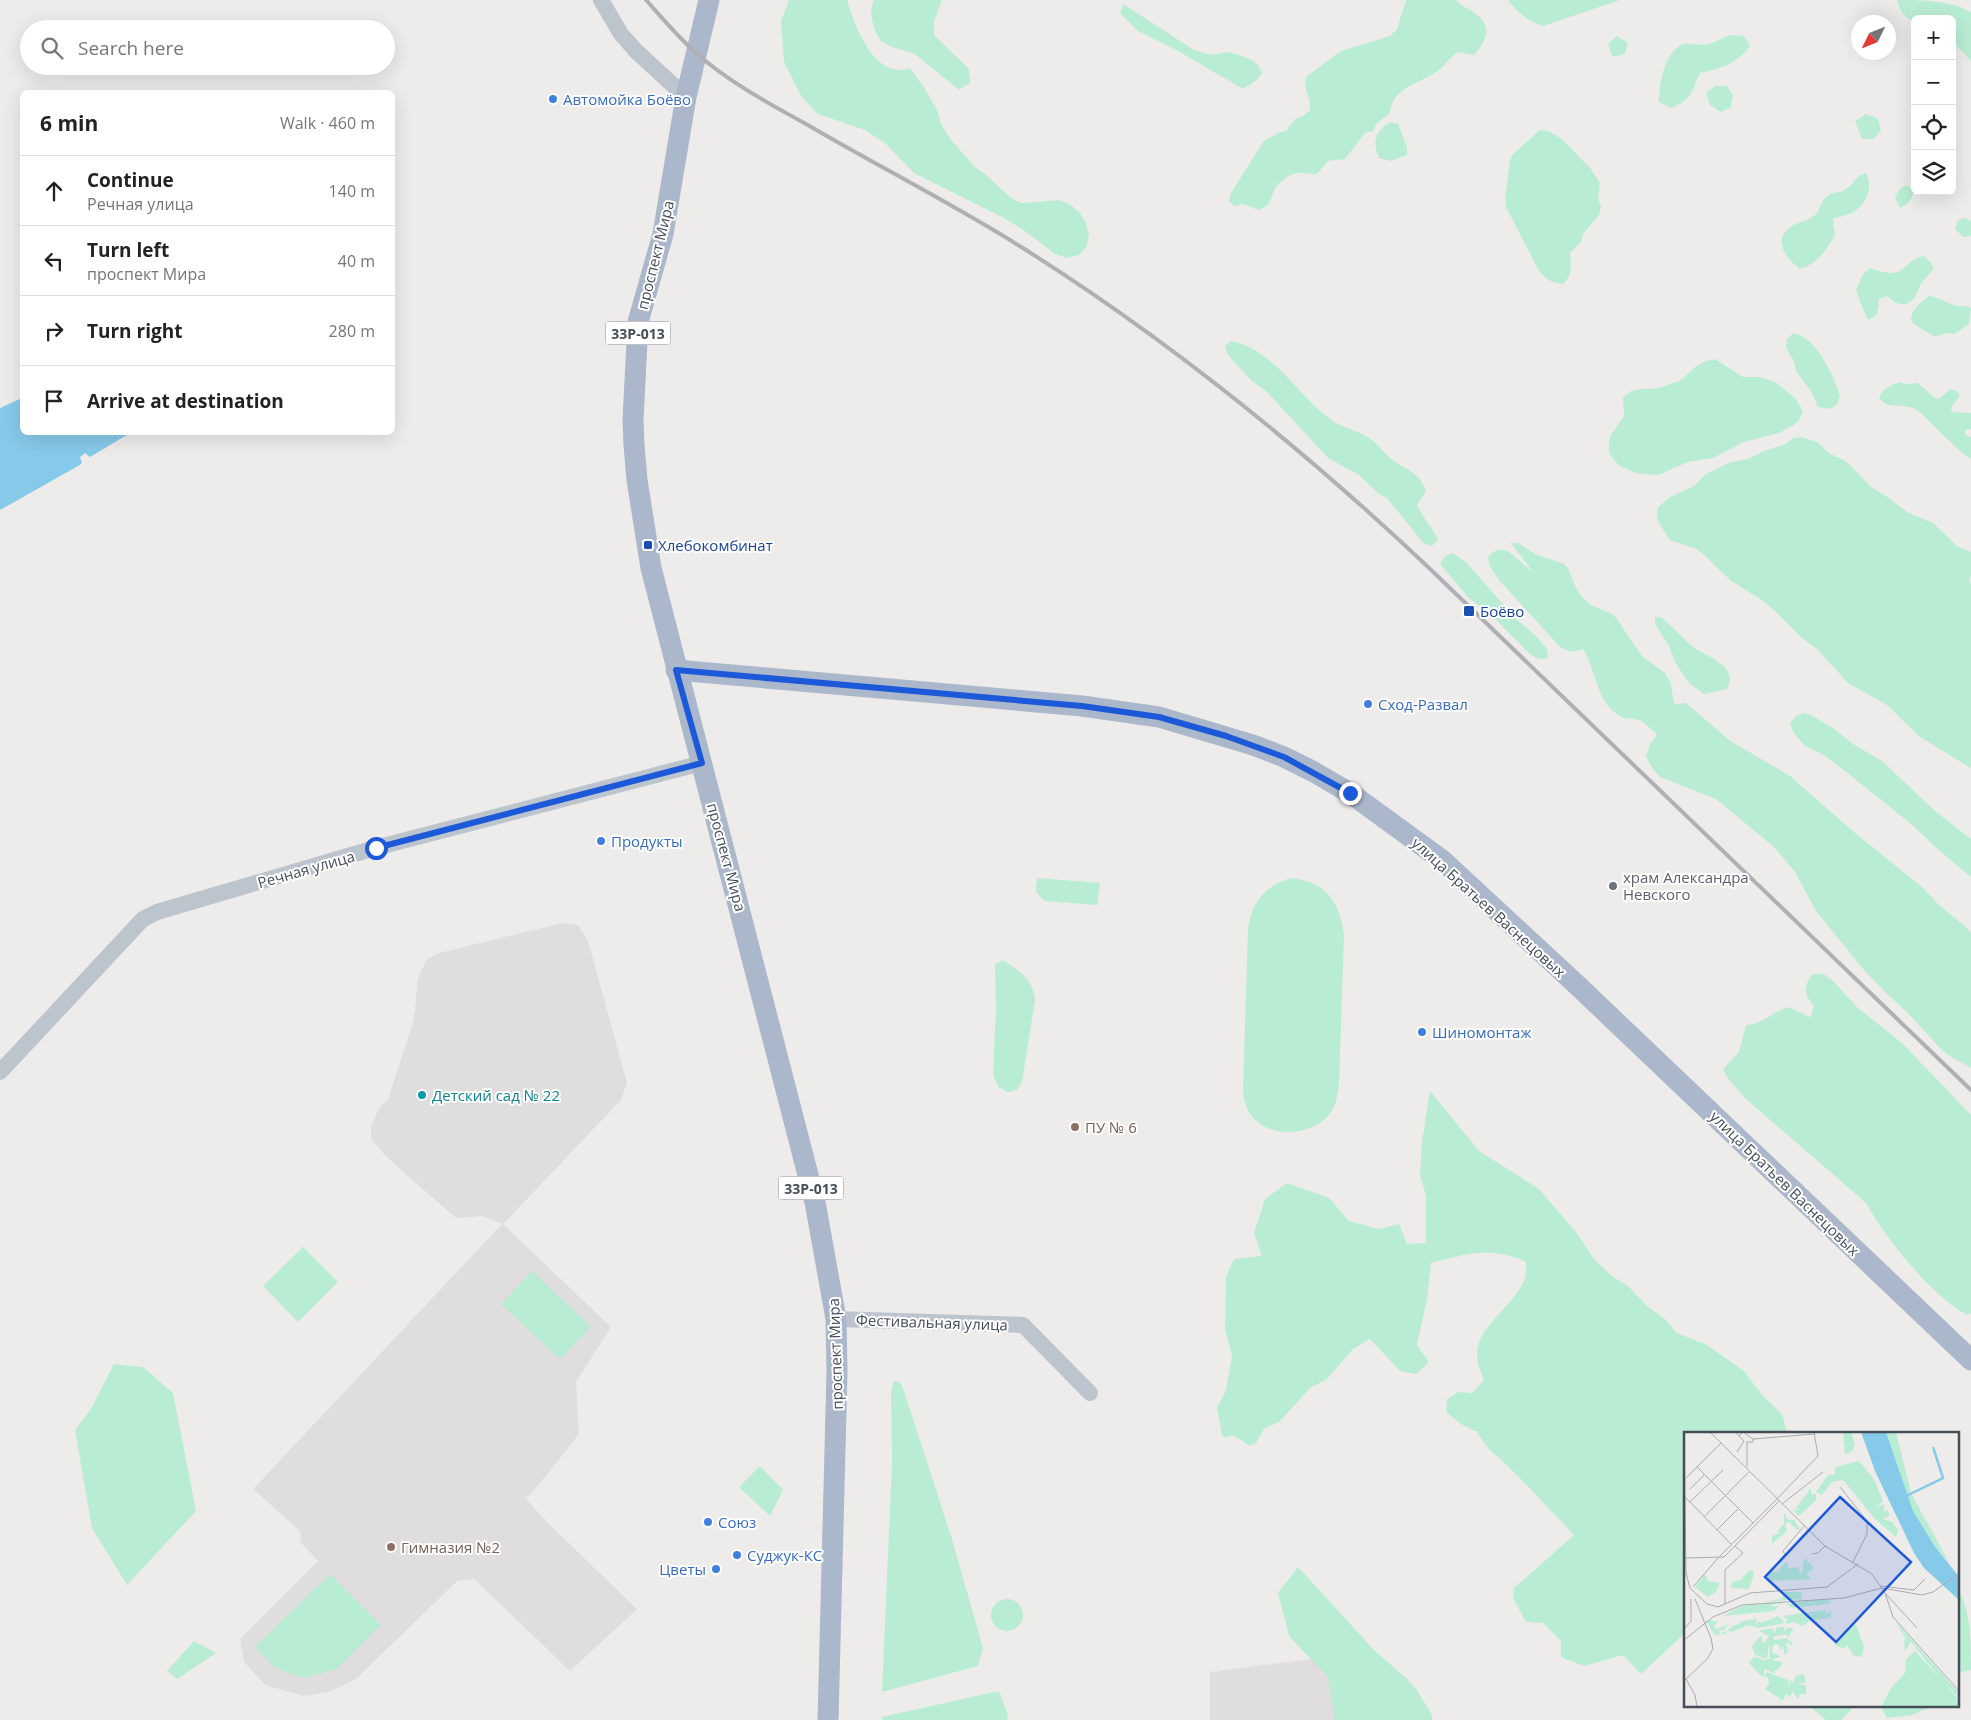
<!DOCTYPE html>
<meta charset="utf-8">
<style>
body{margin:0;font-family:"Open Sans",sans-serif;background:#f6f6f6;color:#222}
.controls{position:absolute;right:15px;top:15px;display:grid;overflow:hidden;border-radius:8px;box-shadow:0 5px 20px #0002}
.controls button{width:45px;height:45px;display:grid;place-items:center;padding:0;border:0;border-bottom:1px solid #e0e0e0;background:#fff;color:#222;font:25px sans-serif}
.compass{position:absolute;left:1851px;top:15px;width:45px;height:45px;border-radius:50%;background:#fff;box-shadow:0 5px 20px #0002;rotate:227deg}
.stop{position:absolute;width:15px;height:15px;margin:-11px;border:4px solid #1c59d8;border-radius:50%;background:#fff}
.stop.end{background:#1c59d8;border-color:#fff;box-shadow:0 1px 5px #0008}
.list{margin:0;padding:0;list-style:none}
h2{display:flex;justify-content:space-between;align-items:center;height:65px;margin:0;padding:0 20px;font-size:21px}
h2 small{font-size:16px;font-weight:400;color:#767676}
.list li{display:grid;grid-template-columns:32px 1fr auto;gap:15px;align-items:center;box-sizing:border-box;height:70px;padding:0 20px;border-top:1px solid #e0e0e0}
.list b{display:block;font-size:19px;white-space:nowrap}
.list p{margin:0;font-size:16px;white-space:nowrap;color:#767676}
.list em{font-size:16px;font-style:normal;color:#767676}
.icon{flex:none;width:28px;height:28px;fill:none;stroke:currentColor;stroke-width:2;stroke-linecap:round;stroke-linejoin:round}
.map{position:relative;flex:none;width:1971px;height:1720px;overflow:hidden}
.search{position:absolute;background:#fff;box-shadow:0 5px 20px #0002;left:20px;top:20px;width:375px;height:55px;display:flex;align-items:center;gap:12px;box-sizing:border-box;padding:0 18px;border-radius:28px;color:#767676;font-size:19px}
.panel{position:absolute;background:#fff;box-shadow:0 5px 20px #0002;left:20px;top:90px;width:375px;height:345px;border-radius:8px}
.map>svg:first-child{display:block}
.education{fill:#dfdddd}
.green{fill:#b9edd3}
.water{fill:#86cae9}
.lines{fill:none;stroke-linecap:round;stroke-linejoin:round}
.minor{stroke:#bcc4ce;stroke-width:16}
.major{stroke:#abb7cb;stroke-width:21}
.rail{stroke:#aeb0b6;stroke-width:4}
.route{stroke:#1c59d8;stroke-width:6}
.shop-dot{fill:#3f7fe0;stroke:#fff;stroke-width:2}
.transit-dot{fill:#1a4fb4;stroke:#fff;stroke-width:2}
.worship-dot{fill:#6b7280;stroke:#fff;stroke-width:2}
.culture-dot{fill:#0f9aa8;stroke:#fff;stroke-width:2}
.education-dot{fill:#8d6e63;stroke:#fff;stroke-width:2}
.labels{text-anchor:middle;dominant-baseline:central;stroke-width:4;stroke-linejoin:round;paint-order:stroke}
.shield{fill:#fff;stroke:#7c828a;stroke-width:1}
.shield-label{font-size:14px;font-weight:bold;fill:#444d58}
.shop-label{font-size:15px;fill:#366cbe;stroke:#fff;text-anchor:start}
.street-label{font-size:15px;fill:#444d58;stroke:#fff}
.transit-label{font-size:15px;fill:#164399;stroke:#fff;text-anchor:start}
.worship-label{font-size:15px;fill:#5b616d;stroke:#fff;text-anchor:start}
.culture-label{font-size:15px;fill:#0d838f;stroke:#fff;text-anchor:start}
.education-label{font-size:15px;fill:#785e54;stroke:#fff;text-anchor:start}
.inset-river{fill:none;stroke:#86cae9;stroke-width:2.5}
.inset-road{fill:none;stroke:#aaacb0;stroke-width:1}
.view{fill:#1c59d8;fill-opacity:0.15;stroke:#1c59d8;stroke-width:2.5}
.inset-edge{fill:none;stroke:#444d58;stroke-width:2.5}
</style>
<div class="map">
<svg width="1971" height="1720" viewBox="0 0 1971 1720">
<rect width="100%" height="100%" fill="#eeeceb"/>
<!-- education -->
<g class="education">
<polygon points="562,923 578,925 588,941 627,1083 621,1100 503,1224 611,1327 576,1382 579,1434 546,1476 526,1499 548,1523 637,1609 570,1671 474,1579 457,1581 356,1679 329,1692 304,1696 265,1685 244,1662 240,1639 318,1561 301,1543 300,1531 253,1489 502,1224 483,1216 456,1218 393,1163 371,1140 371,1127 379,1108 388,1099 414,1020 418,978 427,959 440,953"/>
<polygon points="1367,1652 1420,1720 1210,1720 1210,1672"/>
</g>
<!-- green -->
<g class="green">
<path d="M789,0h58c7,23 22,67 51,70 4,0 9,-1 12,-2l14,19 14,25 3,12 10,16 24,27 10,7 26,24 11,5 38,-3 11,5 9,8 6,10 3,12 -2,11 -8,9 -12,3 -12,-4 -30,-23 -21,-13 -90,-45 -28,-29 -21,-14 -47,-16 -17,-18 -17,-34 -3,-41z"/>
<polygon points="874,0 942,0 934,22 934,35 969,69 970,83 959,90 915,54 892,47 881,41 875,31 872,20 871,8"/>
<path d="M1406,0h50c6,7 13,8 20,14 18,13 9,29 -2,41l-17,-3c-6,5 -11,12 -17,17 -18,15 -47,16 -50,44l-13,10 -4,8 -8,2 -20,26 -17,2 -11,13c-9,1 -16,-3 -24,0 -7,3 -18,11 -20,19 -4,11 -3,12 -14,17l-16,-6 -9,2 -5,-5 2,-8 32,-51 15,-9 8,-2 9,-12 8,-3 7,-6c1,-13 -7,-19 -4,-33l35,-26 49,-15 7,-7z"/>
<path d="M1508,0h112l-77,26c-15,-5 -25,-13 -35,-26z"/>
<path d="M1897,0c26,0 52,0 74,12v49l-19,-20v-22h-37v4c-10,-6 -16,-12 -18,-23z"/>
<polygon points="1123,4 1194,50 1211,55 1227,52 1236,54 1252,60 1258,65 1262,73 1257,80 1243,89 1178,51 1138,31 1120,13"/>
<path d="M1730,35l14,1 6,10c-12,17 -30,23 -50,27 -8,19 -9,27 -29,35l-12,-6c0,-17 5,-48 22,-57 8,-4 19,2 27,-1 8,-2 15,-6 22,-9z"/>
<polygon points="1617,36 1628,43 1625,54 1613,57 1608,44"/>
<polygon points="1715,86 1727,86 1733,95 1731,107 1721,112 1710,105 1706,93"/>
<polygon points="1866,114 1878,119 1881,130 1874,139 1862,139 1855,121"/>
<path d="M1390,122l8,2 9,23v8l-16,6 -12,-3c-7,-18 -4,-25 11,-36z"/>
<path d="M1540,130l8,1 14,8 29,30 9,14 -2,16 3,7 -2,9 -16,19 -2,8 -11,11c1,13 3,22 -7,31 -11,-1 -16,-4 -24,-13l-29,-56 -4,-8 -1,-9 5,-37 3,-7z"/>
<path d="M1866,173c8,14 0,32 -14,40 -6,3 -13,3 -19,6l2,16c-9,15 -17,29 -35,34 -14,-10 -29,-30 -8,-43 7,-5 17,-4 24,-12 4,-4 5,-12 9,-16 6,-7 14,-4 21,-9 9,-5 7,-12 20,-16z"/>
<path d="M1906,185l7,4c0,11 -4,14 -13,19l-5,-10 4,-8z"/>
<polygon points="1965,218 1971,221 1971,236 1964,237 1955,230 1957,221"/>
<path d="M1924,256l6,6 4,7c-4,4 -8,8 -11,12 -4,4 -4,9 -7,14 -7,14 -21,10 -29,1l-8,3 -2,16 -9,5c-4,-7 -9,-22 -12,-30l7,-16 7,-6c11,4 24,9 34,0 7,-6 10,-10 20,-12z"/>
<path d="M1929,296c9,1 16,6 25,9 7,2 11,0 17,3l-2,16 -15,10 -7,-1 -12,4 -20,-12 -4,-4c0,-12 9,-18 18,-25z"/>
<path d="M1793,333c24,4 40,42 47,63l-3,8 -6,5 -13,-2 -6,-14 -16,-22 -2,-9 -8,-15 1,-8z"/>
<path d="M1231,341c43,8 67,55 100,79 12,8 26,10 38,18 7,4 13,12 19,18 14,14 31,13 38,35l-9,14c6,13 16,23 21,35l-6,6 -8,-2 -37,-46 -8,-4 -20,-19 -31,-17 -61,-66 -15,-11 -19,-20 -5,-6 -3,-9z"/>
<path d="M1715,359l28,18h17l15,5 20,16 8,13 -3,8 -6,6 -15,8 -35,9 -31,16 -25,4 -30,13 -13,-1 -9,-1 -16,-7 -6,-6 -5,-8v-9l2,-8 13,-19 -1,-18c11,-14 26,-6 42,-12 4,-2 10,-3 14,-5 15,-10 16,-19 36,-22z"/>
<path d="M1900,382l6,2 12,-1 18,16c7,-1 9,-7 15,-10l6,2 3,5 -8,10 -1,6 20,1v16l-6,1v5l6,2v22c-14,-9 -26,-23 -38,-34 -6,-6 -11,-12 -18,-16 -13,-7 -26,2 -36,-11 4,-10 12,-13 21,-16z"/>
<polygon points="1801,437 1817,442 1829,453 1845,461 1852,467 1871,487 1886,496 1907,512 1933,523 1958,547 1971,552 1971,576 1969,579 1971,585 1971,768 1920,737 1887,705 1848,683 1817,649 1801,637 1776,612 1763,601 1730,580 1703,554 1696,549 1670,540 1660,525 1657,516 1658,507 1670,497 1694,486 1706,474 1731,462 1748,459 1764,451 1786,444 1793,438"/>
<path d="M1511,543h7l17,11 29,10 4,4 7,18 7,11 9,8 23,10 28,41 23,17 6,11 3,20 12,-1 43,37 61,36 65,57 67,54 18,19 26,21 5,6v135l-23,-13 -10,-9 -32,-35 -20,-18 -23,-24 -47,-58 -21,-39 -21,-25 -58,-48 -56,-22 -8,-9 -6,-12 4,-12 7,-10c-6,-4 -11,-11 -18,-14 -6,-2 -14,0 -19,-4 -24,-13 -24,-47 -37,-67 -10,4 -15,3 -24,-3l-60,-66 -10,-15 -1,-8c17,-20 29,5 45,15z"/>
<polygon points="1453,553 1467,563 1516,619 1536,636 1547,649 1548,658 1539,659 1531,655 1495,619 1468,597 1440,564 1445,556"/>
<path d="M1655,617h6c11,9 20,20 31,29 13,11 48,19 35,43l-23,5 -14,-10 -14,-20 -7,-18 -14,-22z"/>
<polygon points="1803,713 1811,715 1833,728 1853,744 1882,761 1935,811 1971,839 1971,877 1941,852 1910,823 1845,771 1822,754 1805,746 1793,732 1790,723 1795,717"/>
<polygon points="1037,878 1100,883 1097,905 1044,901 1036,892"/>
<path d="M1292,878c35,5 47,23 52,57l-5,151c-2,11 -3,20 -10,29 -20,23 -66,24 -81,-5 -3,-5 -4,-13 -5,-19l5,-163c4,-26 17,-43 44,-50z"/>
<path d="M1002,960c16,9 32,20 33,40l-13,82 -5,8 -9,2 -10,-5 -5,-13 3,-66 -1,-43z"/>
<path d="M1812,974h12l9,7 25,27 44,35 69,72v198l-4,2c-37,-21 -80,-75 -101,-112l-120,-104 -17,-19 -6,-11 16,-17 7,-27c20,-2 24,-13 43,-18l21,10 4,-11c-10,-11 -11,-19 -2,-32z"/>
<path d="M1430,1091l49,60 60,38 37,43 18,27 18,17 16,10 19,20 18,13 12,14 30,12 37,26 18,24 20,19 6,20h-103v199l-44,41 -18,-19 -39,11 -23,-9v-16l-18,-18 -17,-1 -13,-24 1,-10 60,-53 -56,-59 -32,-30 -9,-14 -16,-8 -15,-12 1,-13 11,-7 14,1 12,-13c-2,-7 -7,-15 -7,-22 -2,-31 35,-50 47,-77 2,-5 2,-13 2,-19 -34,-16 -60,-8 -95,1l-4,36 -10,46 12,17 -13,12 -16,-3 -30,-32 -17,10 -26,30 -17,9 -30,33 -16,8 -8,14 -6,3 -17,-11 -7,3 -4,-3 -5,-27 9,-18 6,-35 -7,-25 1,-53 8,-18 28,-3 -8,-23 11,-34 22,-16 42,15 20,23 30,8 20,-5 8,20 19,-1v-48l-6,-20 2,-33z"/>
<polygon points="303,1247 338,1282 298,1322 263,1286"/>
<polygon points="532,1271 591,1327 560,1359 501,1304"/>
<polygon points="114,1364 143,1367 173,1393 196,1511 127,1585 92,1528 75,1430 91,1409"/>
<polygon points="894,1381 900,1382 903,1388 951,1536 983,1648 978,1666 882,1692 892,1462 891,1391"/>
<polygon points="760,1466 783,1490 770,1516 739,1487"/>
<polygon points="1298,1567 1374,1650 1407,1679 1417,1690 1432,1715 1432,1720 1335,1720 1328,1677 1289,1636 1278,1593"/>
<polygon points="330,1574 381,1625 337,1669 304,1678 274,1667 255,1647"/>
<path d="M1957,1588c14,19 14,57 14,82l-14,3z"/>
<circle cx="1007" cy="1615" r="16"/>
<polygon points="194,1641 216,1653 177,1679 167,1671"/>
<polygon points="999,1691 1008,1715 1007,1720 882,1720 882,1717"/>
<polygon points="1809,1706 1855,1706 1841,1720 1826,1720"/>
<polygon points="1880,1706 1927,1706 1928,1708 1912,1715 1887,1718"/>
</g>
<!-- water -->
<polygon class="water" points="22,398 22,432 130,433 90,457 85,453 80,457 82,463 78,466 0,510 0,408"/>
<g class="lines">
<!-- minor -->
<g class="minor">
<polyline points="601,0 621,34 636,51 686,97"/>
<polyline points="0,1072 143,919 157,912 375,848 702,763"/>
<polyline points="836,1319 1023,1325 1090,1393"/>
</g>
<!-- major -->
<g class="major">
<polyline points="709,0 686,97 663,234 638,322 633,420 634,445 637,480 651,568 815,1202 836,1319 837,1372 828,1720"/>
<polyline points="676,670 1082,706 1159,717 1253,745 1284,757 1314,772 1350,793 1442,860 1577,985 1971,1360"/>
</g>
<!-- rail -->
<path class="rail" d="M646,0c16,18 32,37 50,53 33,29 72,50 110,71 70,41 143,78 212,121 147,92 283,202 409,321l544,524"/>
</g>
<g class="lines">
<!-- route -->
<polyline class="route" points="376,848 702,763 676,670 1082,706 1159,717 1226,736 1284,757 1350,793"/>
</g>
<!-- markers -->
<g class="shop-dot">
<circle cx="553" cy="99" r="5"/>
<circle cx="1368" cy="704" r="5"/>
<circle cx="601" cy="841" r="5"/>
<circle cx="1422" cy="1032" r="5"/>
<circle cx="708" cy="1522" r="5"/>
<circle cx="737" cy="1555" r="5"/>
<circle cx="716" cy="1569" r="5"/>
</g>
<g class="transit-dot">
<rect x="643" y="540" width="10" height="10" rx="2.5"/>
<rect x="1463" y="605" width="12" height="12" rx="2.5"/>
</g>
<circle class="worship-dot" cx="1613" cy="886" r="5"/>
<circle class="culture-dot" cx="422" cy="1095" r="5"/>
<g class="education-dot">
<circle cx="1075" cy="1127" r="5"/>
<circle cx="391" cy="1547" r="5"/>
</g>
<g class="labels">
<!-- shield labels -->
<g class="shield">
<rect x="605.5" y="321.5" width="65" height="23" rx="4"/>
<rect x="778.5" y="1176.5" width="65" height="23" rx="4"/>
</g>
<g class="shield-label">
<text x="638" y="333">33Р-013</text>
<text x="811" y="1188">33Р-013</text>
</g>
<!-- shop labels -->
<g class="shop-label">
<text x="563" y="99">Автомойка Боёво</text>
<text x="1378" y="704">Сход-Развал</text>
<text x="611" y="841">Продукты</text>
<text x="1432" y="1032">Шиномонтаж</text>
<text x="718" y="1522">Союз</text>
<text x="747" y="1555">Суджук-КС</text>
<text x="706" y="1569" text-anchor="end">Цветы</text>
</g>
<!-- street labels -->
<g class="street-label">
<text transform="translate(655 255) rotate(-76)">проспект Мира</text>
<text transform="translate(727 857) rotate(75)">проспект Мира</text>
<text transform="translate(306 869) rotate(-16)">Речная улица</text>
<text transform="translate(1489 907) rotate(42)">улица Братьев Васнецовых</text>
<text transform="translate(1785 1183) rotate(44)">улица Братьев Васнецовых</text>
<text transform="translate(932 1322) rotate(2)">Фестивальная улица</text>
<text transform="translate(835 1354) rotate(-92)">проспект Мира</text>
</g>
<!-- transit labels -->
<g class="transit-label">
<text x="658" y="545">Хлебокомбинат</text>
<text x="1480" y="611">Боёво</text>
</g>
<!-- worship labels -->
<g class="worship-label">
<text x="1623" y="877">храм Александра<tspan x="1623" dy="17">Невского</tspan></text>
</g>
<!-- culture labels -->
<g class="culture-label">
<text x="432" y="1095">Детский сад № 22</text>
</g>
<!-- education labels -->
<g class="education-label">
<text x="1085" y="1127">ПУ № 6</text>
<text x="401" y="1547">Гимназия №2</text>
</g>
</g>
<!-- overview -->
<g transform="translate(1684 1432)">
<rect width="275" height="275" fill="#eeeceb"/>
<path d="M159,0h8l4,13 -3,6 -7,4zM202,0h10l15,61 39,71 -19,-23 -17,-27 -14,-32zM175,29l15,18 9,22 -7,6 9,-3 -2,7 4,-1 3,5 -7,4 9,3 6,8 -2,7 -21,-18 -32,-39 -11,2 -10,13 -6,-3 12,-17 7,-1v-7zM127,56v6h5v6l-17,16 -6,-6h7l-4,-2zM100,81l4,7h6l6,9 -3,1 -8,-8 -4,2 2,7 -15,13v-8l10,-4h-5l7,-8zM120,126l8,7 1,5 -7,3 6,6 -45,2 3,-10 8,1 6,-9h4v5l10,-1 4,9zM64,139h5l1,4 -5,14 -18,-1 1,-6 9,-2zM21,142l3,7 12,2 -4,9 -8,5 -13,-10zM99,160h18l1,7 -40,3 20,-3zM132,168h17l-6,1 4,1 -3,2 -36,4 -6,-4zM100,170l-5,3 -2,-2 -8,4 10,-1 -5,5 -51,5 19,-10zM141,178l2,4 4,-3v7l-20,2 -9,6 -7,-4 -9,2v-4l3,1 -6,-5zM94,184l7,7 -27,5 -5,-2 -6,4 6,-5 -7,1 -14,6 -5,-2 16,-9 14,-2 -2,6 4,-4 2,2zM25,188l9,2 -4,3 2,4 13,-5 -6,7 -4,-2 1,5 7,-3 -1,3 -11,1 -9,-14zM212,190l63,71v5l-17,-18 17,20v7h-78l10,-19 14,-15 1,-14 9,-8 26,28 -30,-37 -6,10 -1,-13 3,2zM167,192l5,1 8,21 -2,11 -8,-1 -7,-11 -3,4 -9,-4 3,-4 -7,1 9,-2zM93,195h7v5l2,-4h6l2,5 -2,-2 -3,6 -5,-3 -11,3 1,3 14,-2 1,4 4,-1 -3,6 -1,-5 -5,3 3,1v4l3,-2 -5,8 -2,-10 -2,5 -3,-7 -5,1 -1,8 9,3 -9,4 11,2 -5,8h-4l2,4 -12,-5v6l3,-3 21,8 1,7 1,-7 3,3 3,-7 8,-2 2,9h-10l10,2v9h-6l-2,5 -6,-8 -1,6 -5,-3 -3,6 -5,2 3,-3 -16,-10 4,-5 -1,-7 -8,-2 -11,-12 5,-6 10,3 6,-1 -1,-16 -2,16 -12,-4 -3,-9 9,-11 2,9 6,-8 -10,-5 14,-3 1,6z" fill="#b9edd3"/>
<path d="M177,0h25l27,79 21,34 25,32v23l-35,-32 -10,-15 -39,-82z" fill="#86cae9"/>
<path class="inset-river" d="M222,64l37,-18 -10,-31"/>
<path class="inset-road" d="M0,0l2,141 4,15 17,16 11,3 32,-14 77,-6 31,-23M26,0l115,114 47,28 13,19 8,24 66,74M52,1l8,8 -7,11M55,4l4,-4 10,7M13,35l56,56M63,35v-25h6v-3l61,-5M1,47l36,-36M156,55l27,34v13l-14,28M6,57l14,-14M1,65l46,47M93,67l41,-43 -4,-24M6,70l33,-32M98,72l41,-32M20,85l45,-45M33,98l21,-21M128,122l6,-1 7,-7M101,123l-2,-4 21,-25M35,125l58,-58M1,126l39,-1 55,-56M196,154l34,4 11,-11M9,155l25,-29M202,162l31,34M41,172v-34l18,-17 -8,-7M0,197l7,-8v-22M0,208l29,-23 29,-12 102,-7 38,-10 40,7 11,-3 26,-19M2,247l9,16 2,12M0,249l23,-22 6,-10 -2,-11 -16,-39"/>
<path class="view" d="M156,65l71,65 -75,80 -71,-65z"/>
<rect width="275" height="275" class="inset-edge"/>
</g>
</svg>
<div class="controls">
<button>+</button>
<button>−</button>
<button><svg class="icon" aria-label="locate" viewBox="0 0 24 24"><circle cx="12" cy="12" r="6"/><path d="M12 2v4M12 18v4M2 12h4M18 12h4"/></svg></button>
<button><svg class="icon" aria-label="layers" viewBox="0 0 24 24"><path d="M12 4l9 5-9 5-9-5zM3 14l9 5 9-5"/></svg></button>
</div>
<svg class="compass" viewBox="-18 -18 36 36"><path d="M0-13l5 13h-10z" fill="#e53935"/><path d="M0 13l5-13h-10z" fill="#767676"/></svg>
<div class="stop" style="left:376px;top:848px"></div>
<div class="stop end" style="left:1350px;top:793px"></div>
<div class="search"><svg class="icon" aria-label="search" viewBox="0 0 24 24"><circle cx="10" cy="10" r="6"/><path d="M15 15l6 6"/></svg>Search here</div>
<section class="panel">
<h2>6 min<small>Walk · 460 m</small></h2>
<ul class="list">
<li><svg class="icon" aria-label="ahead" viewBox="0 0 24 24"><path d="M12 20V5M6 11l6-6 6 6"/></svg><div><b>Continue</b><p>Речная улица</p></div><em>140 m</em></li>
<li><svg class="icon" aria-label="left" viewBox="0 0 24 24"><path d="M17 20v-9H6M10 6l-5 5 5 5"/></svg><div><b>Turn left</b><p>проспект Мира</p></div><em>40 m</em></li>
<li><svg class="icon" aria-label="right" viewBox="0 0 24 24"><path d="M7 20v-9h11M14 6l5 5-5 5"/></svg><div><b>Turn right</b></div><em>280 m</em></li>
<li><svg class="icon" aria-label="arrive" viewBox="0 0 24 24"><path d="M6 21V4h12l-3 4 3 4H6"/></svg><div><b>Arrive at destination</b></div></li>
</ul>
</section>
</div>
